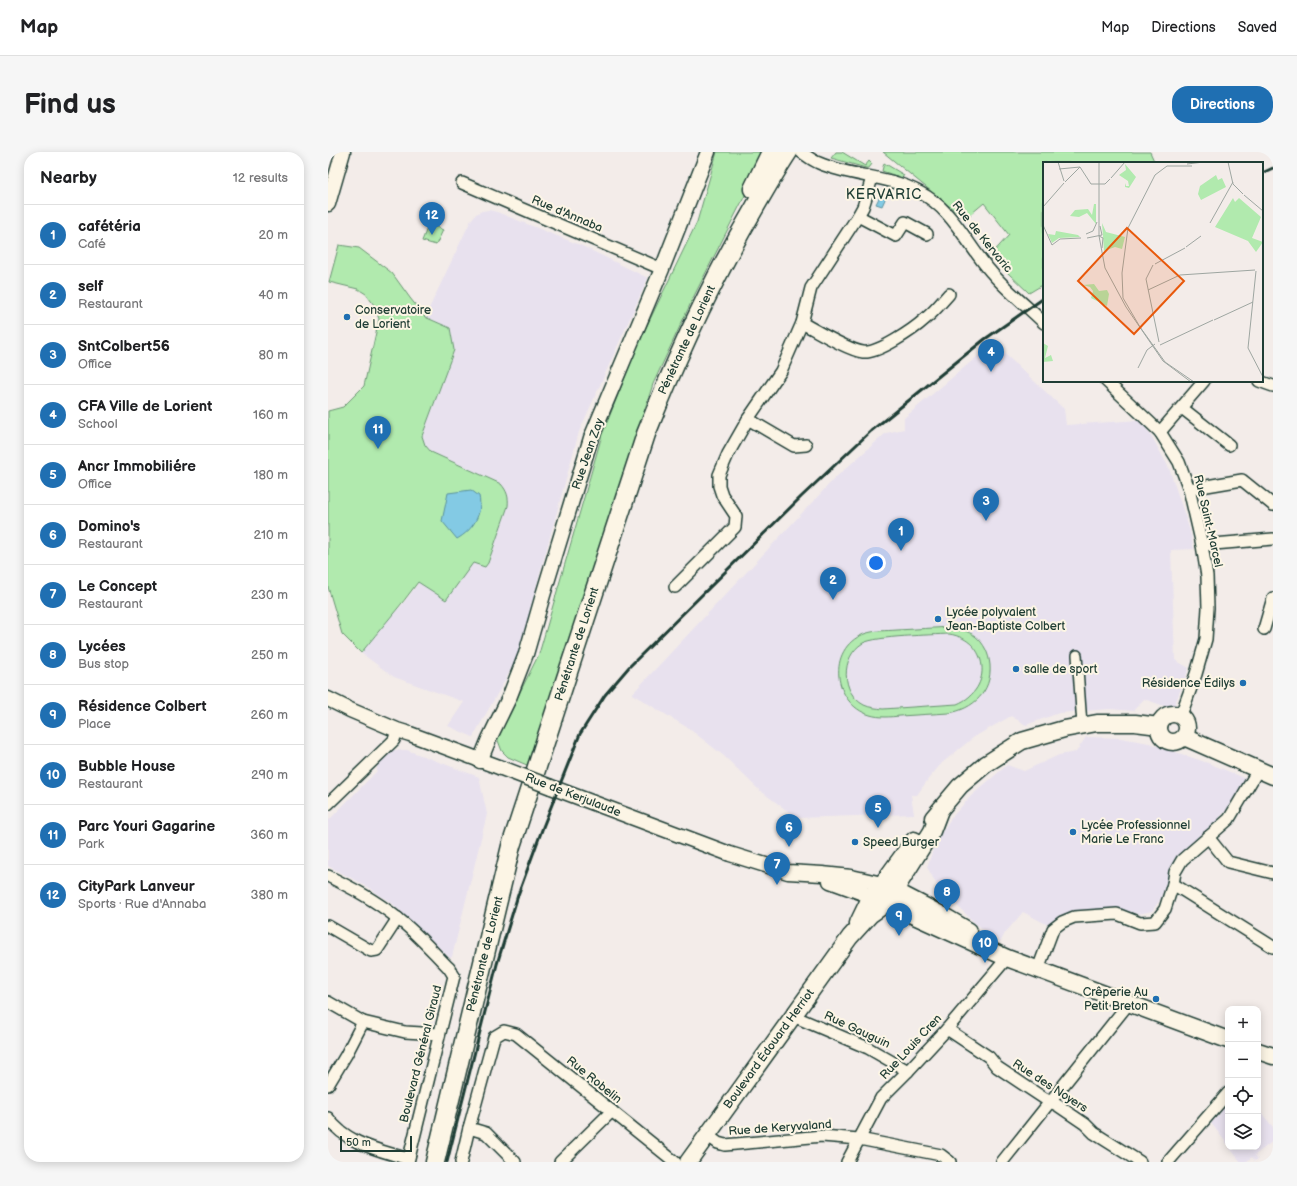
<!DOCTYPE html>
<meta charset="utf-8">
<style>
body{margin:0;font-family:"Balsamiq Sans",sans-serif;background:#f6f6f6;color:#202124}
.controls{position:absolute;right:12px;bottom:12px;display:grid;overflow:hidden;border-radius:8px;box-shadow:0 2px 10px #0003}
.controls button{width:36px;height:36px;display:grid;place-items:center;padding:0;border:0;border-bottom:1px solid #e0e0e0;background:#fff;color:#202124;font:20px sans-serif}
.scale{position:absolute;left:12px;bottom:10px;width:72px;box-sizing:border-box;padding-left:4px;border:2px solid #1f3d34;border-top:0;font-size:11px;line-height:14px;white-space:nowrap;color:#1f3d34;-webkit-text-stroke:3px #fcf5e5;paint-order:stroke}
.you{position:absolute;left:548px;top:411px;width:14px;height:14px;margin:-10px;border:3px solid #fff;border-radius:50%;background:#1a73e8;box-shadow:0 0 0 6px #1a73e833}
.badge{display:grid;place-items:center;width:26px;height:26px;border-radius:50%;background:#1f6fb2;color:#fff;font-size:13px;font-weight:700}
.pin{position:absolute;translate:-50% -33px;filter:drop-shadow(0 1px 2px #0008)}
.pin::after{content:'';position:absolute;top:21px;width:14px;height:12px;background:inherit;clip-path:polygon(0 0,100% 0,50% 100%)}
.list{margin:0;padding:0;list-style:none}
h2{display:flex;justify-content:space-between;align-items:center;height:52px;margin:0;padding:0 16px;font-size:17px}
h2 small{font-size:13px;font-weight:400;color:#757577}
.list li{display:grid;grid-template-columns:26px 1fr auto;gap:12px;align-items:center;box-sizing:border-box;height:60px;padding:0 16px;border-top:1px solid #e0e0e0}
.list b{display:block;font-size:15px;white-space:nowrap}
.list p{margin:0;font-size:13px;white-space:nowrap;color:#757577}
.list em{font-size:13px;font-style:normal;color:#757577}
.icon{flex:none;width:22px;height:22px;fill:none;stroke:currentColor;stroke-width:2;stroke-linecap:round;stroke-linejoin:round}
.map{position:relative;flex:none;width:945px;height:1010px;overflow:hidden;border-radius:16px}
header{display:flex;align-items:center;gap:24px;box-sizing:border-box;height:56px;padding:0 20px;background:#fff;border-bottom:1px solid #e0e0e0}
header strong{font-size:19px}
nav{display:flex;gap:22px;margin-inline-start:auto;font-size:14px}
.intro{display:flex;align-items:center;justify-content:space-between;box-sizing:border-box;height:96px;padding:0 24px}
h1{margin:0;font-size:28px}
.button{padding:10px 18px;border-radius:16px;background:#1f6fb2;color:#fff;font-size:14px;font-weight:700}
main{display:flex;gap:24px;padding:0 24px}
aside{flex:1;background:#fff;border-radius:16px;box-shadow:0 2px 10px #0003}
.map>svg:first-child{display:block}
.built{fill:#e8e1ee}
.green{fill:#b1eaae;stroke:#689471;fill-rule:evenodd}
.water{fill:#83cae4;stroke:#5b929e}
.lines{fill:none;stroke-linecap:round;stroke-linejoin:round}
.pedestrian-casing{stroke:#1f3d34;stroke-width:12}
.minor-casing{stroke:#1f3d34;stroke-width:14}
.tertiary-casing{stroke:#1f3d34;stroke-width:17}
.secondary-casing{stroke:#1f3d34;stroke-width:19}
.primary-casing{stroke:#1f3d34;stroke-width:21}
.pedestrian{stroke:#fcf5e5;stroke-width:9}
.minor{stroke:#fcf5e5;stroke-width:11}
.tertiary{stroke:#fcf5e5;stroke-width:14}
.secondary{stroke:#fcf5e5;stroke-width:16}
.primary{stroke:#fcf5e5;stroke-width:18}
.rail{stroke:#1f3d34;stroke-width:3}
.tertiary-bridge-casing{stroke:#1f3d34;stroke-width:17;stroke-linecap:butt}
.tertiary-bridge{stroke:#fcf5e5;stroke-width:14}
.poi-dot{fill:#1f6fb2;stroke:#fcf5e5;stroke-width:1.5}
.labels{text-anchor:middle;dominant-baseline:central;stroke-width:4;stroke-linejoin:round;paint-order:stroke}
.street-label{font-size:12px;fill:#1f3d34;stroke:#fcf5e5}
.poi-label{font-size:12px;fill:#1f3d34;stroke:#fcf5e5;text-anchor:start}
.quarter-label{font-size:14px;letter-spacing:1px;fill:#1f3d34;stroke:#fcf5e5}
.inset-road{fill:none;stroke:#9ea6a1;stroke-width:1}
.view{fill:#e8590c;fill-opacity:0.15;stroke:#e8590c;stroke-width:2}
.inset-edge{fill:none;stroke:#1f3d34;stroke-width:2}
</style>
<header>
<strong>Map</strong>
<nav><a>Map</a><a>Directions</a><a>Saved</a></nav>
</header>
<div class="intro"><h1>Find us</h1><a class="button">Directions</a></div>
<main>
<aside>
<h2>Nearby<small>12 results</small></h2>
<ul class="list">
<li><span class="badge">1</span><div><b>cafétéria</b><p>Café</p></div><em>20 m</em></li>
<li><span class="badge">2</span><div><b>self</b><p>Restaurant</p></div><em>40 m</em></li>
<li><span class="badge">3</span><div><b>SntColbert56</b><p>Office</p></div><em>80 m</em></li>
<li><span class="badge">4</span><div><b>CFA Ville de Lorient</b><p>School</p></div><em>160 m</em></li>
<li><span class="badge">5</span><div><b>Ancr Immobiliére</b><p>Office</p></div><em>180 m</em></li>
<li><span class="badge">6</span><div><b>Domino's</b><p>Restaurant</p></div><em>210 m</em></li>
<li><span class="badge">7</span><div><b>Le Concept</b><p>Restaurant</p></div><em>230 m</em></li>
<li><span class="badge">8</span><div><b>Lycées</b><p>Bus stop</p></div><em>250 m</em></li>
<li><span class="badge">9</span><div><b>Résidence Colbert</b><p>Place</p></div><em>260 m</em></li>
<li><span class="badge">10</span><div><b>Bubble House</b><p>Restaurant</p></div><em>290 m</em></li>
<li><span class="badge">11</span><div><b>Parc Youri Gagarine</b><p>Park</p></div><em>360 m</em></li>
<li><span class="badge">12</span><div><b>CityPark Lanveur</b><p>Sports · Rue d'Annaba</p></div><em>380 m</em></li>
</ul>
</aside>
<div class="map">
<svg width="945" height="1010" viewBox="0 0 945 1010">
<rect width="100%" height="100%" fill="#f3ece9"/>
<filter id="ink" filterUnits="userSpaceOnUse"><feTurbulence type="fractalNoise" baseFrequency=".025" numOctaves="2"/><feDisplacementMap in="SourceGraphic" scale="8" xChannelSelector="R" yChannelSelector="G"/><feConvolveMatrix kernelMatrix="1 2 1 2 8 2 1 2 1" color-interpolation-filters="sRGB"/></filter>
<g filter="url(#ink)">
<!-- built -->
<g class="built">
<polygon points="161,58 169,60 252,93 320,126 251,280 204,450 191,503 145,585 120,574 136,550 66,525 33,501 55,472 74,453 91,430 145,411 157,415 160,411 180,354 173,332 103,300 97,293 94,284 126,198 122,176 97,165 143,68 148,62 154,59"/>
<polygon points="669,188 677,202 736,257 738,273 812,268 824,285 841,316 862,379 866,397 843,398 847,508 861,516 845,557 816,547 805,559 782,557 731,561 698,573 683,564 646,585 614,611 601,626 589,643 583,643 586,662 469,666 430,637 396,604 377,589 360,576 304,542 507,326 558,281 576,277 576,266"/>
<polygon points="758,585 793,586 821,591 880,611 914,625 917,627 915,632 900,656 886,672 856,698 844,714 832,748 824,759 810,762 795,758 777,756 771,757 737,762 729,765 722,774 695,760 677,781 673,789 648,772 610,735 599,715 608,689 624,665 643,644 679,613 696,619 731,603 748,600"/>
<polygon points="65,598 79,598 151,625 159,662 124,805 122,806 65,752 35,732 0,714 0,669 49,619 49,614"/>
<polygon points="900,950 900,993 883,971 892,962 891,960"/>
<polygon points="930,957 945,975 945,989 927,1003 930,1007 927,1009 924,1005 918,1010 913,1010 901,995 930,995"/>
</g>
<!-- green -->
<g class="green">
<polygon points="389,0 439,0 367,142 325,232 291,337 206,616 180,605 174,599 169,586 211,502 274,283 311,190 369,70"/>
<polygon points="508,0 514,0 537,14 541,9 544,12 541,16 538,16 503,6"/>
<polygon points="555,0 822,0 827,11 716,11 716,132 701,141 662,104 681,83 656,51 637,67"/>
<polygon points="556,11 576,23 574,26 554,19"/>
<polygon points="101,71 115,78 108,93 94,89"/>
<path d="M11,93l20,3 33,25 18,25 15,19 25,11 4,22 -32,86 3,9 6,7 70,32c6,7 8,13 7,22l-20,57 -3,4 -12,-4 -27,37 -28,-18c-18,25 -38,47 -57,71l-19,-19 -14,-47v-176l15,-4 21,-21 15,-67 -5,-14 -8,-11 -8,-5 -29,-7z"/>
<path d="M624,475c8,2 16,4 23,9 9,7 14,18 15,29 2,27 -17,44 -41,48 -17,1 -33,2 -49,3 -10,1 -20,2 -30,-1 -37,-11 -44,-66 -6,-81 11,-4 22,-3 33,-4 18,-1 37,-2 55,-3zM621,482c40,6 45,55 8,70l-74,5c-6,-1 -13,-1 -19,-4 -23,-12 -24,-48 -1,-62 14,-7 68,-8 86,-9z"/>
</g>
<!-- water -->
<g class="water">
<polygon points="554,40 559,43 554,54 548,52"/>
<path d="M143,338l8,6c4,18 -6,34 -22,43l-15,-18 6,-28z"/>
</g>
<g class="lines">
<!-- pedestrian casing -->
<g class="pedestrian-casing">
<polyline id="pedestrian" points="749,503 754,573"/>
</g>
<!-- minor casing -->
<g class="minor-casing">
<g id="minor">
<path d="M473,0c6,4 12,9 18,11 32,14 69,12 100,29 34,17 48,53 72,80 16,19 36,34 53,51"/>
<polyline points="134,31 334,117"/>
<polyline points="530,64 568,84 577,70 599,82"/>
<path d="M474,171c15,8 46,27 61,29 15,2 51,-23 62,-33 9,-7 16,-16 24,-25"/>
<polyline points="778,229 832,280 851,310 861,337 874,393 879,424 880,456 878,487 868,522 853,563"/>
<polyline points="931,229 945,234"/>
<polyline points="854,256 901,293"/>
<polyline points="420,267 466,294 478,293"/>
<polyline points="832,280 876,229"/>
<polyline points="861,337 914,328 945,353"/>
<polyline points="874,393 945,387"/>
<polyline points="347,435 407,375 408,364 394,343 391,334 391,323 400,302 420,267 453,219 474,171 483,136 530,64 535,55 544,26"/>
<polyline points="936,477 945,446"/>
<polyline points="0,652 63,591 66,588 69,578"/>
<polyline points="880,685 900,710 945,721"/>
<path d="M0,724c24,12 47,24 68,41 19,14 36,34 53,51l5,8 -46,186"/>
<polyline points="845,732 945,795"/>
<polyline points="0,774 43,799 49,798 70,766"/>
<polyline points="710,817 725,777 734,770 746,765 789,762 812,771 827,770 837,757 845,732 847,720 854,708 901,667 930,618"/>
<polyline points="0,850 35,870 77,880 111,882"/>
<polyline points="465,864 540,896 580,919"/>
<polyline points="619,877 661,905 669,915 717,947 729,953 757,972 766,981 812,1010"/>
<polyline points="0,933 18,903 35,870"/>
<path d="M0,966c18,26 52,32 80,41"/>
<polyline points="141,976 158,981 187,1010"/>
<polyline points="379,983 390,991 397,993 494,984 531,987 613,1003 622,1010"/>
<polyline points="133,1010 141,976 166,885 176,879 188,882 347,1010"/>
<polyline points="232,1010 284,959"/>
<polyline points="519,1010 553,946 580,919 619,877 679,806"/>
<polyline points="674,1010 801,851"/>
<polyline points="840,1010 900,941"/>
</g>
</g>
<!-- tertiary casing -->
<g class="tertiary-casing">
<g id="tertiary">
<polyline points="0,52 15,0"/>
<polyline points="0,547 22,558 69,578 82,582 171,615"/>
<polyline points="152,609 161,587 181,546 198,502 215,443 263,286 334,117 380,0"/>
<polyline points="223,635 402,702 460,720 494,722 523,725 554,732"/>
<polyline points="502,729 543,744"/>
</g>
</g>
<!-- secondary casing -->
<g class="secondary-casing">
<g id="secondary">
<circle cx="845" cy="576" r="14"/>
<polyline points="856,585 945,624"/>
<polyline points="605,666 632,634 658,612 694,589 736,577 769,571 807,571 831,574"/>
<polyline points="558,734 614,763 641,779"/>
<polyline points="549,747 679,806 900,888"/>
<polyline points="530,771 543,744 554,732 586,688"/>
<polyline points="930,899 945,904"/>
<polyline points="360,1010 522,785 542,763 559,751 604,679 612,658"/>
</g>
</g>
<!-- primary casing -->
<g class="primary-casing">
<g id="primary">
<polyline points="425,37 443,0"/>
<path d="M107,1010l76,-316 135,-412c31,-78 66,-154 109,-227 11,-19 21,-37 33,-55"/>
</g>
</g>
<!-- pedestrian -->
<use href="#pedestrian" class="pedestrian"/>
<!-- minor -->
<use href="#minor" class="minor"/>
<!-- tertiary -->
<use href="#tertiary" class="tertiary"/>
<!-- secondary -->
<use href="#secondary" class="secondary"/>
<!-- primary -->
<use href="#primary" class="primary"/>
<!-- rail -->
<g class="rail">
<polyline points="934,21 945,16"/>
<polyline points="119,1010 169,812 190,743 215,675 252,582 277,543 301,515 473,345 543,279 621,216 657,187 716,146"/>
</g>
<!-- tertiary-bridge casing -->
<g class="tertiary-bridge-casing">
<polyline id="tertiary-bridge" points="171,615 223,635"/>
</g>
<!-- tertiary-bridge -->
<use href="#tertiary-bridge" class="tertiary-bridge"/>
</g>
</g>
<!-- markers -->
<g class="poi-dot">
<circle cx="19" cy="165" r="4"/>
<circle cx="610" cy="467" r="4"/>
<circle cx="688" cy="517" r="4"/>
<circle cx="915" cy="531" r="4"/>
<circle cx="745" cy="680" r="4"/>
<circle cx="527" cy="690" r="4"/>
<circle cx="828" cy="847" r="4"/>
</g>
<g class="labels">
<!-- street labels -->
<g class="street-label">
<text transform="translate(239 62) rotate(23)">Rue d'Annaba</text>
<text transform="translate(654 85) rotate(51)">Rue de Kervaric</text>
<text transform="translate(359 188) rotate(-65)">Pénétrante de Lorient</text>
<text transform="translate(260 302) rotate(-71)">Rue Jean Zay</text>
<text transform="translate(880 369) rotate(77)">Rue Saint-Marcel</text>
<text transform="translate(249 492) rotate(-72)">Pénétrante de Lorient</text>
<text transform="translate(245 643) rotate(21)">Rue de Kerjulaude</text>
<text transform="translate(157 802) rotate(-76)">Pénétrante de Lorient</text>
<text transform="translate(529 878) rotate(25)">Rue Gauguin</text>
<text transform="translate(583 895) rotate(-47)">Rue Louis Cren</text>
<text transform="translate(441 897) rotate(-54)">Boulevard Édouard Herriot</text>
<text transform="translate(93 902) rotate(-76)">Boulevard Général Giraud</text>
<text transform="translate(266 928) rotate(39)">Rue Robelin</text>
<text transform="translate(722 934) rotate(33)">Rue des Noyers</text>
<text transform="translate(452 976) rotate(-4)">Rue de Keryvaland</text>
</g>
<!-- poi labels -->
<g class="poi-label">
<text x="27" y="158">Conservatoire<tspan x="27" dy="14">de Lorient</tspan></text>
<text x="618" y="460">Lycée polyvalent<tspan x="618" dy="14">Jean-Baptiste Colbert</tspan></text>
<text x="696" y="517">salle de sport</text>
<text x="907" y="531" text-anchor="end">Résidence Édilys</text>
<text x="753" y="673">Lycée Professionnel<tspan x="753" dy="14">Marie Le Franc</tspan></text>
<text x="535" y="690">Speed Burger</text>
<text x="820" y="840" text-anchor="end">Crêperie Au<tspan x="820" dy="14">Petit Breton</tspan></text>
</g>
<!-- quarter labels -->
<g class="quarter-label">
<text x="556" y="42">KERVARIC</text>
</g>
</g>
<!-- overview -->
<g transform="translate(715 10)">
<rect width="220" height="220" fill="#f3ece9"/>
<path d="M82,2l11,13 -7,11 -4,-1v-4l1,3h3l-1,-5 -9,-6 7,-5zM173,13l2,5 4,-2 4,9 -25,13 -3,-6 2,-8zM190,36l2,4 4,-4 22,19 -9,21 11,4 -7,10 -8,-11 -33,-14zM51,42h2v20l-9,-11 -8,4 -9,-1 5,-6 13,-1 4,6zM59,61l4,9 19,5 -3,12 -7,-2 -11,4zM13,69l22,4 2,2 -21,1 -7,5 -4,-9 7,1zM51,122l5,7 8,-1 2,4 -2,12 -16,-8 2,-7 -3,-4 -7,-2zM0,181l5,3 -3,12 6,-3 2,6 -10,1z" fill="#b1eaae"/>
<path class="inset-road" d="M15,0l6,19M56,0v74M185,0l5,22 10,10M144,2l17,-2M149,4h-25l-12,9 -27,53 -6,45 1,25 17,29 25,35 29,20M37,5l11,17h14l5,-5M16,7l21,-2M68,16l14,-16M22,20l15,-15M201,33l19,16M0,45l21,-24M167,61l23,-41M0,63l9,20 8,-6 21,-1M43,72l7,-3 4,-9M56,74l6,32 21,39 37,54 28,21M56,74l4,2 -1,10M44,76l15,-3 -2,-9M143,85l15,-11M112,102l30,-16M110,103l-7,14 13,63M213,109l-8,77 15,29M105,128l32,-15 75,-5M171,158l39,-18M117,183l53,-25M95,206l9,-18 8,-6"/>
<path class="view" d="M84,66l57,53 -50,53 -56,-53z"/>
<rect width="220" height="220" class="inset-edge"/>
</g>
</svg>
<div class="controls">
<button>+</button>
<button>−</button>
<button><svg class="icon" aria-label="locate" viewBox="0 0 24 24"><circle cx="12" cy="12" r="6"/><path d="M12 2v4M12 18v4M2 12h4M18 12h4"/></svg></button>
<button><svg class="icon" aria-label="layers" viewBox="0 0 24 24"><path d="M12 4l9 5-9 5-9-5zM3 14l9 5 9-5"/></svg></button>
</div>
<div class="scale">50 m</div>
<div class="you"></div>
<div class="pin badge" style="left:573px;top:399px">1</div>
<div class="pin badge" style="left:505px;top:448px">2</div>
<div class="pin badge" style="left:658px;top:369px">3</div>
<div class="pin badge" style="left:663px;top:220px">4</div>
<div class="pin badge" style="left:550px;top:676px">5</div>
<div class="pin badge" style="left:461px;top:695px">6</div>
<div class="pin badge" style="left:449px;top:733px">7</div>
<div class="pin badge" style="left:619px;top:760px">8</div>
<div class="pin badge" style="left:571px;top:784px">9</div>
<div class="pin badge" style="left:657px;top:811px">10</div>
<div class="pin badge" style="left:50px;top:297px">11</div>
<div class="pin badge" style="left:104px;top:83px">12</div>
</div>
</main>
